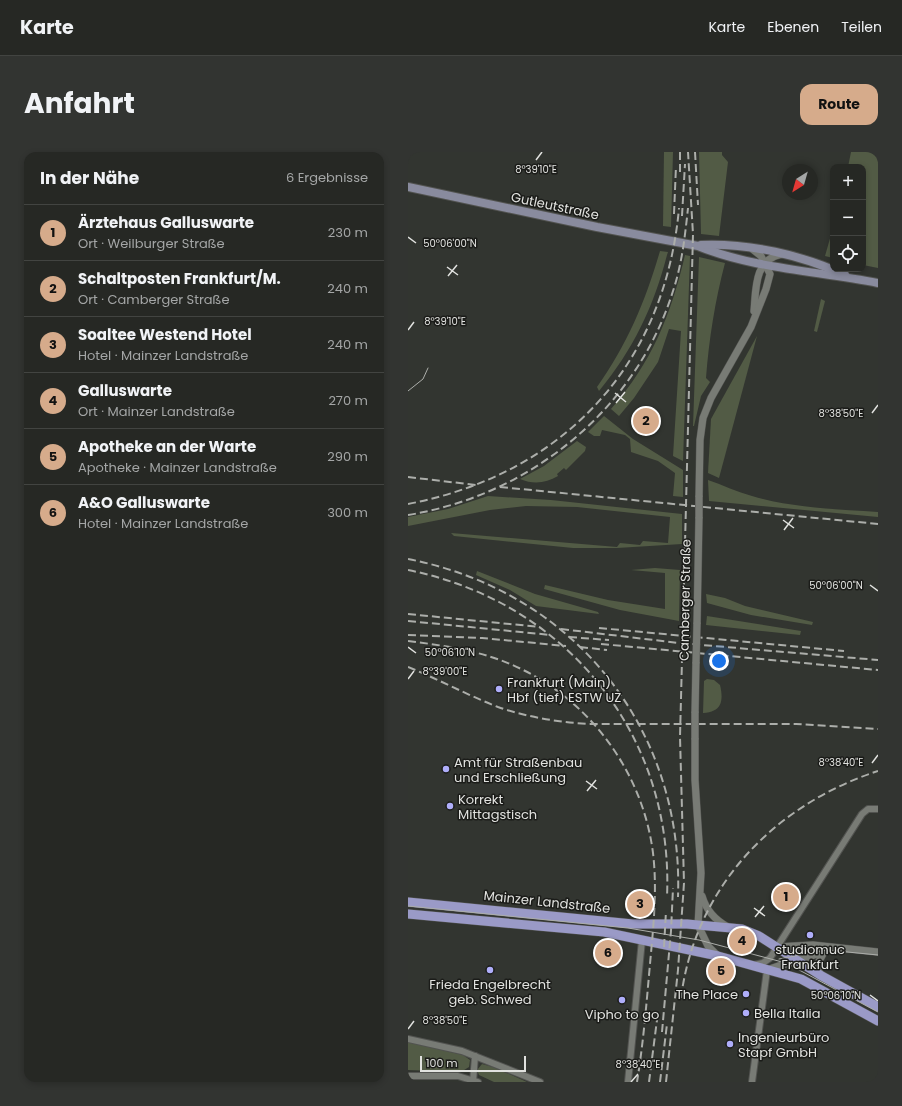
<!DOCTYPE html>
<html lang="de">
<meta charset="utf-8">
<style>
body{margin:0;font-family:Poppins,sans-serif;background:#323431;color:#f1f3f6}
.controls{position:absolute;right:12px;top:12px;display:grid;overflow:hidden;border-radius:8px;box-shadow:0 2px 6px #0003}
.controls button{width:36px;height:36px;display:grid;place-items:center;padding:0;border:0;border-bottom:1px solid #424441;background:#262824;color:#f1f3f6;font:20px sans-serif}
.compass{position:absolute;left:374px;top:12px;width:36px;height:36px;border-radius:50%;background:#262824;box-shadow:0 2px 6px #0003;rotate:217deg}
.scale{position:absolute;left:12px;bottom:10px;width:106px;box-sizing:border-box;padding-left:4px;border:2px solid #e1e2df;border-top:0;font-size:11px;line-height:14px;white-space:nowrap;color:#e1e2df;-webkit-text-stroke:3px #1b1c19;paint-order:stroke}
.you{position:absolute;left:311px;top:509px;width:14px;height:14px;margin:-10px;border:3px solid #fff;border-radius:50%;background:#1a73e8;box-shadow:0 0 0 6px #1a73e833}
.badge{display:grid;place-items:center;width:26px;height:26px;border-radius:50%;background:#d6ab8b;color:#111;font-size:13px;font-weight:700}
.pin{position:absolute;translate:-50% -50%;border:2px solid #fff;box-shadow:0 1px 4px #0006}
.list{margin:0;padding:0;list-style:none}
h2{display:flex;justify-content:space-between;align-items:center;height:52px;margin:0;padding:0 16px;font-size:17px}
h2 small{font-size:13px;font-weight:400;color:#a4a6a6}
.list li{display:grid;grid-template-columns:26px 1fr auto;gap:12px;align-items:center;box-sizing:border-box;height:56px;padding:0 16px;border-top:1px solid #424441}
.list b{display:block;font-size:15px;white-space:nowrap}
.list p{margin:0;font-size:13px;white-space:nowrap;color:#a4a6a6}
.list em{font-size:13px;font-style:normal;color:#a4a6a6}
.icon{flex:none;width:22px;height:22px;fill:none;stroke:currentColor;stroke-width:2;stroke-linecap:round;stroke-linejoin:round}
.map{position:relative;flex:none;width:470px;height:930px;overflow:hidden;border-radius:12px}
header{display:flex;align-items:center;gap:24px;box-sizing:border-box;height:56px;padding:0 20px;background:#262824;border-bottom:1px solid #424441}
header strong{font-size:19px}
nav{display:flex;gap:22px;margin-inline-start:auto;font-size:14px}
.intro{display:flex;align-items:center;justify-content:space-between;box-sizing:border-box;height:96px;padding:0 24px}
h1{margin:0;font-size:28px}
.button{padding:10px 18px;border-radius:12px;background:#d6ab8b;color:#111;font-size:14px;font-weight:700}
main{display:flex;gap:24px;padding:0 24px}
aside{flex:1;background:#262824;border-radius:12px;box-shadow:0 2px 6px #0003}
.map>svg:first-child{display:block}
.green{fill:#525b45}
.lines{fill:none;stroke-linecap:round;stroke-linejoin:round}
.minor-casing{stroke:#525350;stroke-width:8}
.tertiary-casing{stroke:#525350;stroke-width:8}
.secondary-casing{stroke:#525350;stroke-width:10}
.primary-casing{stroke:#525350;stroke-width:10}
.minor{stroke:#787b75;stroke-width:6}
.tertiary{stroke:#787b75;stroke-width:7}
.secondary{stroke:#898b9e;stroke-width:8}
.primary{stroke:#9a9ac7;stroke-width:9}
.tram{stroke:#acaeaa;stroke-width:1}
.rail{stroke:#acaeaa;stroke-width:2;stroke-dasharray:8 4;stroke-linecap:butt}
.tertiary-bridge-casing{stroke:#525350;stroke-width:8;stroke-linecap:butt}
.tertiary-bridge{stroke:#787b75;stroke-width:7}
.ticks{fill:none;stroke:#e1e2df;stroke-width:1.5}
.poi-dot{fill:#afaefa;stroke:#1b1c19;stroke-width:1.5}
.labels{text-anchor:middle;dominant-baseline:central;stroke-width:3;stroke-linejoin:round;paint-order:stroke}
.street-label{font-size:13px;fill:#e1e2df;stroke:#1b1c19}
.poi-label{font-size:13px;fill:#e1e2df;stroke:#1b1c19;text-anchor:start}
.ticks-label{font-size:10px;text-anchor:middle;fill:#e1e2df;stroke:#1b1c19;stroke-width:3;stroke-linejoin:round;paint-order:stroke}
</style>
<header>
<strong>Karte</strong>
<nav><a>Karte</a><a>Ebenen</a><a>Teilen</a></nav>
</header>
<div class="intro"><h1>Anfahrt</h1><a class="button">Route</a></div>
<main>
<aside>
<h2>In der Nähe<small>6 Ergebnisse</small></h2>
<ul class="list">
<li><span class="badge">1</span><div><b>Ärztehaus Galluswarte</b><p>Ort · Weilburger Straße</p></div><em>230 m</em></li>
<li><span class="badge">2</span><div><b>Schaltposten Frankfurt/M.</b><p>Ort · Camberger Straße</p></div><em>240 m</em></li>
<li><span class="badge">3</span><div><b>Soaltee Westend Hotel</b><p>Hotel · Mainzer Landstraße</p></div><em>240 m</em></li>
<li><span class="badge">4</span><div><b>Galluswarte</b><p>Ort · Mainzer Landstraße</p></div><em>270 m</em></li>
<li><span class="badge">5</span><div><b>Apotheke an der Warte</b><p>Apotheke · Mainzer Landstraße</p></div><em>290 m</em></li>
<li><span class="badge">6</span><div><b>A&amp;O Galluswarte</b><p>Hotel · Mainzer Landstraße</p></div><em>300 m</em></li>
</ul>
</aside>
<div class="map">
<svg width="470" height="930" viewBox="0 0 470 930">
<rect width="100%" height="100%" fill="#323530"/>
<!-- green -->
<g class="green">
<polygon points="256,0 265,0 263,75 255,74"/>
<polygon points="291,0 314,0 314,3 320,10 311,84 293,82"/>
<polygon points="443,0 470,0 470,116 455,113 455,15 440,15"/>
<polygon points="425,76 425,106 417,104"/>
<path d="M252,99l8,1 -1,3c-13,51 -34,95 -68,136l-2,-4c31,-44 48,-85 63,-136z"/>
<path d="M277,103l5,1 -7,205 -10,-5 8,-125 -12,-2 -11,33 -24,36 -15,18 -8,-7c41,-47 60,-94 74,-154z"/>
<path d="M291,105l26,6c-10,38 -16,76 -19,115l4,4 -9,14 -7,30h-1z"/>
<polygon points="413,147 417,149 409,180 406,179"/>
<polygon points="349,184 311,326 300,321 303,267"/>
<polygon points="196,264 225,287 275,318 275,345 265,344 267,321 250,309 223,300 222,287 217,283 194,278 192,284 186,284 180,280"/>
<path d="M169,289l9,6 -1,4 -19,19 -2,-2 -7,6 1,2c-12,7 -24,9 -38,3l24,-13z"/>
<path d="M300,328c15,5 29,12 44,16 40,12 84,13 126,16v5l-169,-16z"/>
<polygon points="80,344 143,348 274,362 274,392 209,396 165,396 46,384 43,381 209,395 212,391 232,393 235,389 260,391 262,365 169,355 118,354 82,358 0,374 0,365 40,357"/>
<polygon points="247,416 272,418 271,469 212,458 136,437 137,433 200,448 257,457 257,421 223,418"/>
<polygon points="69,419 127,442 190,460 191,462 128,454 102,438 68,423"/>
<polygon points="298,442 317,446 337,454 405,470 404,473 343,463 299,451"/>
<polygon points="299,464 393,479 392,483 298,473"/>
<path d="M299,527l7,1 6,5c4,17 1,27 -17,28l1,-32z"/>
<polygon points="0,890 55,903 62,908 61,915 53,920 0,918"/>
<polygon points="74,912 85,915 119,930 86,930 71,923 69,918"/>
</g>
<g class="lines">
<!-- minor casing -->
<g class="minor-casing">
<g id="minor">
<polyline points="346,813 355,811 362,806 454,662 460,657 470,657"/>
<polyline points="0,887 54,899 132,930"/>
<polyline points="0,924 50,924 70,930"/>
<polyline points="65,930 67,904"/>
<polyline points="220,930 234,788"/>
<polyline points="344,930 359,818"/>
</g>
</g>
<!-- tertiary casing -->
<g class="tertiary-casing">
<g id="tertiary">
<path d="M346,159c2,-22 0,-52 28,-57"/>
<polyline points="291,345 292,288 295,266 303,246 343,175 358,137 362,122 353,104 343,96"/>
<polyline points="289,472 291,365"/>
<polyline points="287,561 288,510"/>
<polyline points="287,586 287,628 293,721 290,773 300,794 310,804"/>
<path d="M294,744c4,14 13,24 26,31"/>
<polyline points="368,795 405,793 470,800"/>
<path d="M359,818c21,-8 44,-12 64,-22"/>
<polyline points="412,823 409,813 416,800"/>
</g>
</g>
<!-- secondary casing -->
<g class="secondary-casing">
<g id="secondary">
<path d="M0,35l189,40 101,19c56,23 121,25 180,37"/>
<path d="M293,93c48,-2 101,10 144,30"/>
</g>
</g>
<!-- primary casing -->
<g class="primary-casing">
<g id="primary">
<polyline points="0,750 225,772 279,772 334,777 351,784 412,823 470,855"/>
<polyline points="0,762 196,780 310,804 393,827 470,869"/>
</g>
</g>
<!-- minor -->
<use href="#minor" class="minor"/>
<!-- tertiary -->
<use href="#tertiary" class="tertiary"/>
<!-- secondary -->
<use href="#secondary" class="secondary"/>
<!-- primary -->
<use href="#primary" class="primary"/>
<!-- tram -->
<g class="tram">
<polyline points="0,239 15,227 20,216"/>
<polyline points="0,754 220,776 291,788 378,811 470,860"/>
<polyline points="371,807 419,798 470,803"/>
</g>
<!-- rail -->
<g class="rail">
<polyline points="287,0 290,53"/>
<polyline points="272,20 272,0"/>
<polyline points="266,62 268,14"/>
<polyline points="274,64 277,12"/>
<polyline points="0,325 68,333"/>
<polyline points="92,335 470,372"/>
<path d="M0,352c155,-30 257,-138 271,-296"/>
<path d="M0,363c122,-20 228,-105 265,-224 9,-27 12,-55 15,-83"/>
<path d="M0,407c165,32 276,169 270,338"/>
<path d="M0,418c158,32 266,164 259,327"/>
<polyline points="0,462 132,475"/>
<polyline points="0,469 143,483"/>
<polyline points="191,476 436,499"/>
<polyline points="153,477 271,491 470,508"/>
<polyline points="0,483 74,486 158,494"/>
<polyline points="161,485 201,488"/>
<path d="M0,489c31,4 62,8 92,19 82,30 142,106 153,193 4,34 1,67 -2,100 -4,43 -7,86 -14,129"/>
<polyline points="193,492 470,518"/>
<polyline points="172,495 199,498"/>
<path d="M0,515c30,12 59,28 90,40 29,10 59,15 90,17h208l82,5"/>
<polyline points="256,795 258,759"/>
<path d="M273,846c14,-111 93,-193 197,-227"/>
<polyline points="254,880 263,779 265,736"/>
<polyline points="241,930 249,868"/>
<polyline points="252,930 259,872"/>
<polyline points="258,930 270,818 276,731 272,585 285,82 280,0"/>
</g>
<!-- tertiary-bridge casing -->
<g class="tertiary-bridge-casing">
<g id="tertiary-bridge">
<polyline points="291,365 291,345"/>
<polyline points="288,510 289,472"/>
<polyline points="287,586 287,561"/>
</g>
</g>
<!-- tertiary-bridge -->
<use href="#tertiary-bridge" class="tertiary-bridge"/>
</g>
<!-- ticks -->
<path class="ticks" d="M128,8l6,-8M0,85l8,6M39,115l11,8M40,124l9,-11M0,178l6,-8M207,241l11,9M208,251l9,-11M464,261l6,-8M375,368l11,8M376,378l9,-12M462,433l8,6M0,495l8,6M0,527l6,-8M464,611l6,-8M178,629l11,8M179,639l9,-11M346,756l11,8M347,765l9,-11M462,843l8,6M0,877l6,-8M223,930l7,-8"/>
<!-- markers -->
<g class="poi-dot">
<circle cx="91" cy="537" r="4"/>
<circle cx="38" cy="617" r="4"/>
<circle cx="42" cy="654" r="4"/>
<circle cx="402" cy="783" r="4"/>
<circle cx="82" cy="818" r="4"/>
<circle cx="338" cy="842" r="4"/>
<circle cx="214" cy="848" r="4"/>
<circle cx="338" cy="861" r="4"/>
<circle cx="322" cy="892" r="4"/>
</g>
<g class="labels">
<!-- street labels -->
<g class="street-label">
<text transform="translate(147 54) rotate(12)">Gutleutstraße</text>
<text transform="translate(277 448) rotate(-89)">Camberger Straße</text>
<text transform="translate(139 750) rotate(6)">Mainzer Landstraße</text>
</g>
<!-- poi labels -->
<g class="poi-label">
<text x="99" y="530">Frankfurt (Main)<tspan x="99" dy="15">Hbf (tief) ESTW UZ</tspan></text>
<text x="46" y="610">Amt für Straßenbau<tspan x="46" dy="15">und Erschließung</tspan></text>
<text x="50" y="647">Korrekt<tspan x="50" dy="15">Mittagstisch</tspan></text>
<text x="402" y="797" text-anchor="middle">studiomuc<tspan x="402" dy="15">Frankfurt</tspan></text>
<text x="82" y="832" text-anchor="middle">Frieda Engelbrecht<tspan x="82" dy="15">geb. Schwed</tspan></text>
<text x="330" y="842" text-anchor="end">The Place</text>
<text x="346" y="861">Bella Italia</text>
<text x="214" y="862" text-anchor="middle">Vipho to go</text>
<text x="330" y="885">Ingenieurbüro<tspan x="330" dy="15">Stapf GmbH</tspan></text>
</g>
</g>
<g class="ticks-label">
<text x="128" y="21">8°39'10"E</text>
<text x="42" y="95">50°06'00"N</text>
<text x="37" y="173">8°39'10"E</text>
<text x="433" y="265">8°38'50"E</text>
<text x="428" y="437">50°06'00"N</text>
<text x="42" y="504">50°06'10"N</text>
<text x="37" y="523">8°39'00"E</text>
<text x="433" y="614">8°38'40"E</text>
<text x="428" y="847">50°06'10"N</text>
<text x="37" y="872">8°38'50"E</text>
<text x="230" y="916">8°38'40"E</text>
</g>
</svg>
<div class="controls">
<button>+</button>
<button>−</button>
<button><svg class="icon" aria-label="locate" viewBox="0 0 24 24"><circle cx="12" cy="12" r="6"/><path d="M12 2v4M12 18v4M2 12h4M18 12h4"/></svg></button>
</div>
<svg class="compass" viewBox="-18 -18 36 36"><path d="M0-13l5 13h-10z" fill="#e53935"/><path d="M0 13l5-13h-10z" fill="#a4a6a6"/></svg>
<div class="scale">100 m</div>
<div class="you"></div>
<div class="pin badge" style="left:378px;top:745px">1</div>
<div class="pin badge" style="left:238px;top:269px">2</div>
<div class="pin badge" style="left:232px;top:752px">3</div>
<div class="pin badge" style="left:334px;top:789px">4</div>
<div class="pin badge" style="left:313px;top:819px">5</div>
<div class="pin badge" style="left:200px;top:801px">6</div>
</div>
</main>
